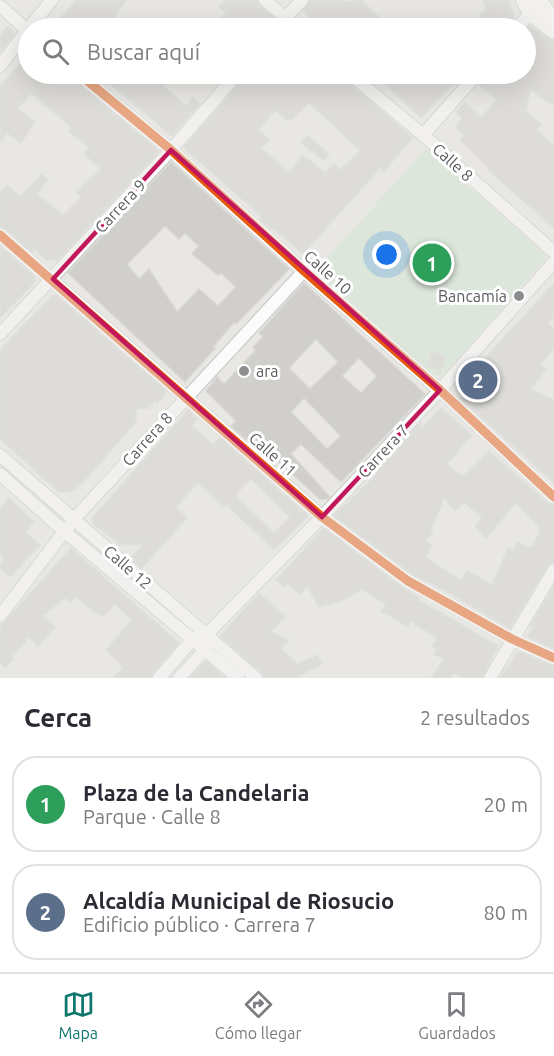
<!DOCTYPE html>
<html lang="es">
<meta charset="utf-8">
<style>
body{margin:0;font-family:Ubuntu,sans-serif;background:#f2f2f3;color:#2b2b33}
.you{position:absolute;left:387px;top:255px;width:21px;height:21px;margin:-15px;border:4px solid #fff;border-radius:50%;background:#1a73e8;box-shadow:0 0 0 9px #1a73e833}
.badge{display:grid;place-items:center;width:39px;height:39px;border-radius:50%;background:#0f766e;color:#fff;font-size:20px;font-weight:700}
.pin{position:absolute;translate:-50% -50%;border:3px solid #fff;box-shadow:0 2px 6px #0006}
.list{margin:0;padding:0;list-style:none}
h2{display:flex;justify-content:space-between;align-items:center;height:78px;margin:0;padding:0 24px;font-size:26px}
h2 small{font-size:20px;font-weight:400;color:#7c7c81}
.list li{display:grid;grid-template-columns:39px 1fr auto;gap:18px;align-items:center;box-sizing:border-box;height:96px;margin:0 12px 12px;padding:0 12px;border:2px solid #e1e1e2;border-radius:24px}
.list b{display:block;font-size:22px;white-space:nowrap}
.list p{margin:0;font-size:20px;white-space:nowrap;color:#7c7c81}
.list em{font-size:20px;font-style:normal;color:#7c7c81}
.icon{flex:none;width:33px;height:33px;fill:none;stroke:currentColor;stroke-width:2;stroke-linecap:round;stroke-linejoin:round}
.map{position:relative;flex:none;width:554px;height:678px;overflow:hidden}
.search{position:absolute;background:#fff;box-shadow:0 6px 24px #0002;left:18px;right:18px;top:18px;height:66px;display:flex;align-items:center;gap:15px;box-sizing:border-box;padding:0 21px;border-radius:33px;color:#7c7c81;font-size:22px}
.sheet{height:294px;background:#fff}
nav{display:flex;justify-content:space-around;align-items:center;box-sizing:border-box;height:84px;border-top:2px solid #e1e1e2;background:#fff;font-size:16px;color:#7c7c81}
nav a{display:grid;justify-items:center;gap:3px}
nav .on{color:#0f766e}
.map>svg:first-child{display:block}
.green{fill:#d1e4cf}
.building{fill:#d0cfcc;stroke:#d8d6d2;stroke-width:1.5;fill-rule:evenodd}
.lines{fill:none;stroke-linecap:round;stroke-linejoin:round}
.street-casing{stroke:#c5c5c5;stroke-width:14}
.secondary-casing{stroke:#c5c5c5;stroke-width:18}
.street{stroke:#fcfbfb;stroke-width:12}
.secondary{stroke:#fcfbfb;stroke-width:16}
.cycleway-casing{stroke:#fff;stroke-width:13}
.cycleway{stroke:#e8590c;stroke-width:9}
.marked{fill:none;stroke:#c2185b;stroke-width:4.5;stroke-linejoin:round}
.poi-dot{fill:#8b8d8e;stroke:#fff;stroke-width:2}
.labels{text-anchor:middle;dominant-baseline:central;stroke-width:6;stroke-linejoin:round;paint-order:stroke}
.street-label{font-size:16px;fill:#595c60;stroke:#fff}
.poi-label{font-size:16px;fill:#595c60;stroke:#fff;text-anchor:end}
</style>
<div class="map">
<svg width="554" height="678" viewBox="0 0 554 678">
<rect width="100%" height="100%" fill="#e8e7e3"/>
<!-- green -->
<polygon class="green" points="426,149 547,256 448,371 440,376 428,373 420,368 317,269"/>
<!-- building -->
<g class="building">
<polygon points="76,0 127,0 112,20 120,28 52,28"/>
<polygon points="225,0 257,0 260,6 274,18 268,28 212,28 226,13 219,7"/>
<polygon points="310,0 345,0 347,2 361,0 380,18 370,28 322,28 303,11"/>
<polygon points="482,0 508,0 514,17 504,28 491,28 479,17 486,8"/>
<polygon points="7,26 15,33 0,52 0,36"/>
<polygon points="530,26 548,39 554,41 554,105 550,102 548,103 530,89 526,112 541,124 537,130 554,145 554,228 489,171 490,170 460,140 464,135 455,127 462,118 456,112 465,103 481,117 497,100 479,85 485,74 525,74 525,31"/>
<polygon points="28,54 28,74 67,74 159,151 58,260 47,260 33,249 33,253 5,229 0,227 0,193 7,185 21,197 41,174 48,180 37,194 63,215 81,197 76,192 101,169 84,154 89,148 69,131 72,128 31,93 18,109 35,122 21,143 7,133 0,142 0,87"/>
<polygon points="108,74 163,74 169,78 163,86 186,106 193,97 200,104 172,136 104,79"/>
<path d="M245,74h94l74,64 -30,34 -3,-4 -77,86 -29,-25 -5,-1 -10,-9 2,-3 -76,-67 -1,-2 59,-68zM309,103l51,47 -19,20 -7,-6 -9,9 -22,-18 -14,17 -28,-24 8,-9 -11,-9 17,-20 11,10 7,-1z"/>
<polygon points="377,74 463,74 421,118 392,91"/>
<polygon points="307,135 329,154 324,161 301,143"/>
<path d="M171,162l118,107 -53,55 -2,-2 -21,25 2,1 -30,34 -117,-109zM165,226l14,13 6,-6 14,13 -7,8 26,21 3,-2 15,14 -18,19 -19,-17 -22,23 -28,-43 -10,10 -12,-15z"/>
<polygon points="0,246 35,277 35,282 0,318"/>
<path d="M304,283l121,111 -84,88 -40,-38 -10,10 39,43 -2,2h-8l-48,-43 -4,3 -37,-33 5,-5 -30,-30 11,-14 7,7 32,-34 -3,-3 10,-10 -4,-4zM316,339l22,23 -28,27 -21,-21zM359,358l18,18 -16,17 -19,-17zM304,398l37,38 -14,13 -36,-37z"/>
<polygon points="554,283 554,317 548,323 554,329 554,348 540,365 546,370 530,389 554,400 554,483 460,398 471,385 465,380"/>
<polygon points="56,295 165,390 165,395 157,403 155,401 149,408 136,409 136,422 87,478 73,491 59,492 0,439 0,350 52,296"/>
<polygon points="433,351 446,357 440,371 427,365"/>
<path d="M441,408l31,27 -25,29 16,12 26,-25 59,52 6,2v57l-7,4 -37,62 -82,-47 -1,1 -15,-8 -78,-58 44,-43 -2,-2 45,-49 -1,8zM444,498l11,13 9,-9 18,16 -7,9 11,11 30,-35 24,24 -2,3 2,2 -9,16 -14,-6 -4,10 -5,-4 -16,37 -25,-15 -6,11 -35,-24 6,-11 -7,-5 8,-9 -2,-2z"/>
<path d="M188,410l9,9 -5,7 21,19 7,-7 88,78 -34,34 -48,-46 -2,3 -26,-24 -22,24 11,11 -45,50 -11,-10 13,-14 -24,1 -26,-21 -2,-6zM251,479l39,38 -16,16 -39,-38z"/>
<polygon points="9,498 34,522 25,532 40,545 10,577 0,567 0,564 5,559 0,555 0,508"/>
<polygon points="324,528 403,588 420,598 419,600 498,646 482,678 464,678 453,673 450,678 431,678 444,659 433,654 437,649 432,646 437,638 411,621 408,627 391,616 381,612 386,605 362,589 339,602 319,607 307,586 300,594 287,583 284,587 276,580"/>
<polygon points="71,548 179,643 153,673 151,678 113,678 123,667 106,650 132,620 115,604 102,617 75,597 70,602 65,598 43,616 55,627 38,646 29,637 12,657 14,659 5,668 0,662 0,627"/>
<polygon points="554,586 554,649 528,637 534,625 530,626"/>
<polygon points="259,593 285,616 271,632 289,640 281,649 298,664 317,655 322,664 295,678 266,678 261,672 220,636"/>
<polygon points="521,652 554,666 554,678 500,678 507,666 508,669 516,653"/>
<polygon points="206,661 225,678 190,678"/>
</g>
<g class="lines">
<!-- street casing -->
<g class="street-casing">
<g id="street">
<polyline points="265,0 297,28"/>
<polyline points="0,6 28,31"/>
<polyline points="29,28 52,0"/>
<polyline points="276,28 302,0"/>
<polyline points="517,28 536,8"/>
<polyline points="0,66 28,29"/>
<polyline points="79,74 171,150 304,271 440,390 554,497"/>
<polyline points="350,74 423,135 554,252"/>
<polyline points="423,135 477,74"/>
<polyline points="0,235 322,517 408,581 512,639 554,658"/>
<polyline points="0,334 171,150 237,74"/>
<polyline points="0,455 256,678"/>
<polyline points="0,474 64,531 238,678"/>
<polyline points="0,616 74,519 304,271"/>
<polyline points="159,678 193,639 206,635 322,517 440,390 554,262"/>
<polyline points="179,678 205,650 206,642"/>
<polyline points="490,678 554,570"/>
</g>
</g>
<!-- secondary casing -->
<g class="secondary-casing">
<g id="secondary">
<polyline points="524,0 531,13 554,31"/>
<polyline points="539,0 547,13 554,18"/>
</g>
</g>
<!-- street -->
<use href="#street" class="street"/>
<!-- secondary -->
<use href="#secondary" class="secondary"/>
<!-- cycleway casing -->
<g class="cycleway-casing">
<g id="cycleway">
<polyline points="79,74 171,150 304,271 440,390 554,497"/>
<polyline points="0,235 322,517 408,581 512,639 554,658"/>
</g>
</g>
<!-- cycleway -->
<use href="#cycleway" class="cycleway"/>
</g>
<!-- marked area -->
<path d="M0 0H554V678H0ZM171,150l269,240 -118,127 -269,-238z" fill="#e8e7e3" fill-opacity=".55" fill-rule="evenodd"/>
<path class="marked" d="M171,150l269,240 -118,127 -269,-238z"/>
<!-- markers -->
<g class="poi-dot">
<circle cx="519" cy="296" r="6"/>
<circle cx="244" cy="371" r="6"/>
</g>
<g class="labels">
<!-- street labels -->
<g class="street-label">
<text transform="translate(453 162) rotate(42)">Calle 8</text>
<text transform="translate(120 206) rotate(-47)">Carrera 9</text>
<text transform="translate(328 272) rotate(42)">Calle 10</text>
<text transform="translate(147 439) rotate(-48)">Carrera 8</text>
<text transform="translate(383 451) rotate(-47)">Carrera 7</text>
<text transform="translate(273 454) rotate(42)">Calle 11</text>
<text transform="translate(128 567) rotate(41)">Calle 12</text>
</g>
<!-- poi labels -->
<g class="poi-label">
<text x="507" y="296">Bancamía</text>
<text x="256" y="371" text-anchor="start">ara</text>
</g>
</g>
</svg>
<div class="you"></div>
<div class="pin badge" style="left:432px;top:263px;background:#2e9e5b">1</div>
<div class="pin badge" style="left:478px;top:380px;background:#5c6f8a">2</div>
<div class="search"><svg class="icon" aria-label="search" viewBox="0 0 24 24"><circle cx="10" cy="10" r="6"/><path d="M15 15l6 6"/></svg>Buscar aquí</div>
</div>
<section class="sheet">
<h2>Cerca<small>2 resultados</small></h2>
<ul class="list">
<li><span class="badge" style="background:#2e9e5b">1</span><div><b>Plaza de la Candelaria</b><p>Parque · Calle 8</p></div><em>20 m</em></li>
<li><span class="badge" style="background:#5c6f8a">2</span><div><b>Alcaldía Municipal de Riosucio</b><p>Edificio público · Carrera 7</p></div><em>80 m</em></li>
</ul>
</section>
<nav>
<a class="on"><svg class="icon" aria-label="map" viewBox="0 0 24 24"><path d="M3 6l6-2 6 2 6-2v14l-6 2-6-2-6 2zM9 4v14M15 6v14"/></svg>Mapa</a>
<a><svg class="icon" aria-label="directions" viewBox="0 0 24 24"><path d="M12 3l9 9-9 9-9-9zM9 14v-3h6M13 9l2 2-2 2"/></svg>Cómo llegar</a>
<a><svg class="icon" aria-label="saved" viewBox="0 0 24 24"><path d="M7 4h10v16l-5-4-5 4z"/></svg>Guardados</a>
</nav>
